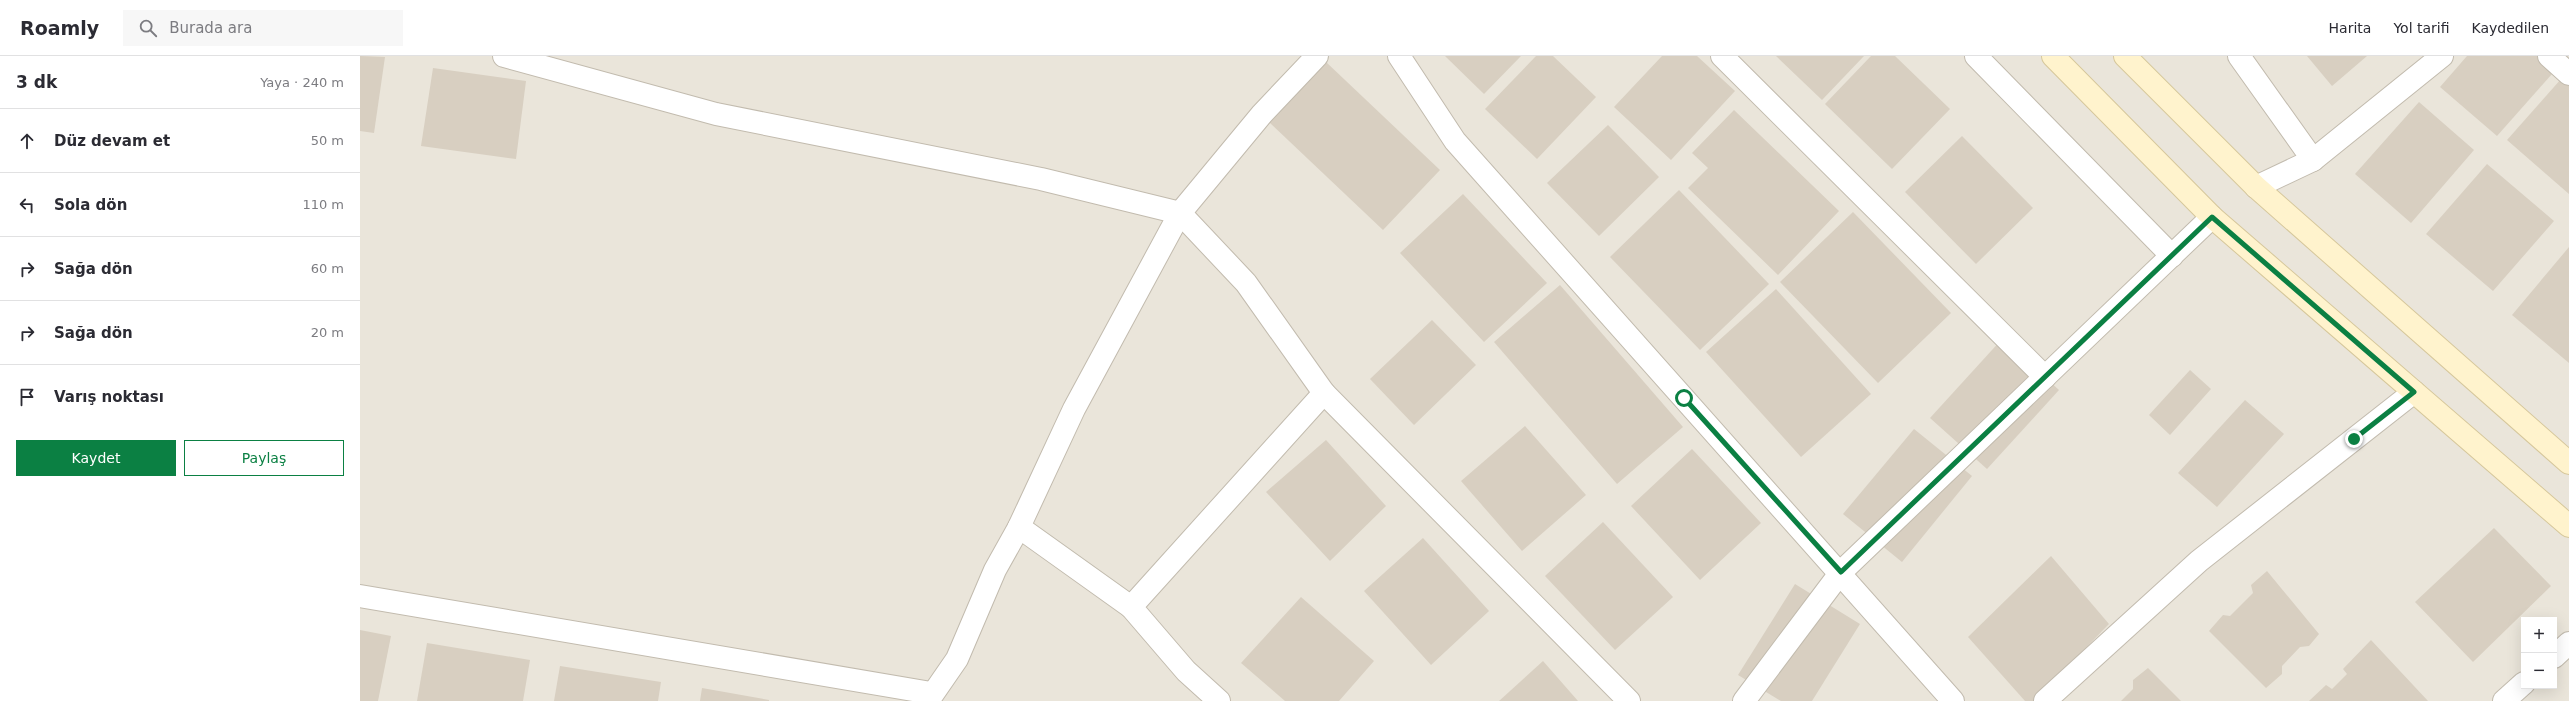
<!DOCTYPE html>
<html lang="tr">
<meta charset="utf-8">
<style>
body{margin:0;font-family:"DejaVu Sans",sans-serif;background:#f7f7f7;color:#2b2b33}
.controls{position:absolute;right:12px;bottom:12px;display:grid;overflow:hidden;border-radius:0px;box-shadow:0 4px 16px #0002}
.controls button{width:36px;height:36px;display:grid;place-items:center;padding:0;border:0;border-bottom:1px solid #e1e1e2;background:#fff;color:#2b2b33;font:20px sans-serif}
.stop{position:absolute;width:12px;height:12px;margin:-9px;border:3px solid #0b8043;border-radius:50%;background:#fff}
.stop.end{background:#0b8043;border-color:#fff;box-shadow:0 1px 4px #0008}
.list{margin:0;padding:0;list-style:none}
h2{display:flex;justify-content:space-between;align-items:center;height:52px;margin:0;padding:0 16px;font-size:17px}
h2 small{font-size:13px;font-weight:400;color:#7c7c81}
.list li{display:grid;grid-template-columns:26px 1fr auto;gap:12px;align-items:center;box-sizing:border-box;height:64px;padding:0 16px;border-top:1px solid #e1e1e2}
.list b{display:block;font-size:15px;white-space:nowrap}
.list em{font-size:13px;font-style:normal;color:#7c7c81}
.actions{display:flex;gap:8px;padding:12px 16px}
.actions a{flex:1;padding:9px 0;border:1px solid #0b8043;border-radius:0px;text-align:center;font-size:14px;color:#0b8043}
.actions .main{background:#0b8043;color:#fff}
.icon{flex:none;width:22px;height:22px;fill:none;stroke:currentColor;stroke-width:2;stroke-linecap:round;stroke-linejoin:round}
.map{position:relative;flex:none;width:2209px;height:645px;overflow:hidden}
header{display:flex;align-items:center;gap:24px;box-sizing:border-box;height:56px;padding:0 20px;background:#fff;border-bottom:1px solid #e1e1e2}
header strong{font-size:19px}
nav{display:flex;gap:22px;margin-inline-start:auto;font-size:14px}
.search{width:280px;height:36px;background:#f7f7f7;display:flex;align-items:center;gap:10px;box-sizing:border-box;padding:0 14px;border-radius:0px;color:#7c7c81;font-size:15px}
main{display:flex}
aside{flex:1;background:#fff}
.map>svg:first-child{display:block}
.residential{fill:#eae5da;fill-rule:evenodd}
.building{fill:#d8cfc1}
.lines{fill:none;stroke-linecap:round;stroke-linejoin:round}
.street-casing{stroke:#c2bbae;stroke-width:24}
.secondary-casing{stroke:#d6c79b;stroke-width:24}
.street{stroke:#fff;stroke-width:22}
.secondary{stroke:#fff3cd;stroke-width:22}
.route{stroke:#0b8043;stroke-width:5}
</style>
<header>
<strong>Roamly</strong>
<div class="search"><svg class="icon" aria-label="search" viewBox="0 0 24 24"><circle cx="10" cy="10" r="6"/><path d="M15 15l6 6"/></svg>Burada ara</div>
<nav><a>Harita</a><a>Yol tarifi</a><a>Kaydedilen</a></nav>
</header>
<main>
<aside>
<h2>3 dk<small>Yaya · 240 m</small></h2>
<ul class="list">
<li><svg class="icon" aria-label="ahead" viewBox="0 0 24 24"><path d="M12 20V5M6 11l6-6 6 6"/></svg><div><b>Düz devam et</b></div><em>50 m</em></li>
<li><svg class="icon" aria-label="left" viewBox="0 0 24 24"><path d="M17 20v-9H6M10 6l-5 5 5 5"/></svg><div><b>Sola dön</b></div><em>110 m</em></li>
<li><svg class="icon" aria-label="right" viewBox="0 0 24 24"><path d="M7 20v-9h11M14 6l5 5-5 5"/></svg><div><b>Sağa dön</b></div><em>60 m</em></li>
<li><svg class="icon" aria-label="right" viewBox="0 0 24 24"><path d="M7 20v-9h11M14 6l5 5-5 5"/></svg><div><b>Sağa dön</b></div><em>20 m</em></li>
<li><svg class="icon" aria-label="arrive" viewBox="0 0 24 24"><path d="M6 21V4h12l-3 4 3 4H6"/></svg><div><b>Varış noktası</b></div></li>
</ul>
<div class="actions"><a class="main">Kaydet</a><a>Paylaş</a></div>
</aside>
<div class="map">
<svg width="2209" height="645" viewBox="0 0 2209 645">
<rect width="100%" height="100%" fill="#f6f3ec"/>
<!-- residential -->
<path class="residential" d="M0,0h2209v645h-2209zM2164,564h30v66h-30z"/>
<!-- building -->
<g class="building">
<polygon points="0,0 25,1 14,77 0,75"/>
<polygon points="1085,0 1161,0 1124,38"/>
<polygon points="1176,0 1193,0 1236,41 1177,103 1125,53"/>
<polygon points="1302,0 1337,0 1375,35 1311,104 1254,51"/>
<polygon points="1416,0 1504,0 1462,44"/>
<polygon points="1511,0 1535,0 1590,53 1532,113 1465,48"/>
<polygon points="1947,0 2007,0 1972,30"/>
<polygon points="2107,0 2208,0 2137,80 2080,31"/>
<polygon points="966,6 1080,114 1023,174 909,66"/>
<polygon points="73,12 166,25 156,103 61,90"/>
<polygon points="2209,14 2209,138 2147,84"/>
<polygon points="2059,46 2114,94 2051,167 1995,118"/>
<polygon points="1374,54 1479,155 1418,219 1328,132 1348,112 1332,97"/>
<polygon points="1248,69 1299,121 1239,180 1187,127"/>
<polygon points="1602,80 1673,152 1616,208 1545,136"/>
<polygon points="2127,108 2194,165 2133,235 2066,178"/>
<polygon points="1319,134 1409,228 1340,294 1250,201"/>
<polygon points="1103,138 1187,227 1124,286 1040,197"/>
<polygon points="1493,156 1591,257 1518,327 1420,226"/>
<polygon points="2209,191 2209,307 2152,259"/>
<polygon points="1200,229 1323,371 1257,428 1134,286"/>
<polygon points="1416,233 1511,338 1441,401 1346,296"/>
<polygon points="1072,264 1116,309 1054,369 1010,323"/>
<polygon points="1642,283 1699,334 1627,413 1570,362"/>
<polygon points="1830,314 1851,333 1810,379 1789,359"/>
<polygon points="1885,344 1924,378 1857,451 1818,417"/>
<polygon points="1165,370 1226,439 1162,495 1101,425"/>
<polygon points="1554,373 1612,420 1542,506 1483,458"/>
<polygon points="966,384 1026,450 970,505 906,436"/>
<polygon points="1332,393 1401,467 1340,524 1271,450"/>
<polygon points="1243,466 1313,541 1255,594 1185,520"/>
<polygon points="2134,472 2191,530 2113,606 2055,546"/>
<polygon points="1063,482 1129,555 1071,609 1004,535"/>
<polygon points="1691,500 1749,568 1674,645 1665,645 1608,581"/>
<polygon points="1907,515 1959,578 1949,590 1940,591 1922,610 1922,618 1906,632 1849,575 1863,559 1870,560 1893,537 1891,529"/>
<polygon points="1435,528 1500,568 1452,645 1421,645 1378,619"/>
<polygon points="941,541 1014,605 979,645 925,645 881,607"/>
<polygon points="0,574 31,580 18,645 0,645"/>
<polygon points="2011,584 2068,645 1949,645 1966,629 1972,633 1987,618 1983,613"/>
<polygon points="67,587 170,604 163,645 57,645"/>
<polygon points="1183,605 1218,645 1139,645"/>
<polygon points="200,610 301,626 298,645 194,645"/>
<polygon points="1788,612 1821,645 1761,645 1773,633 1773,624"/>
<polygon points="342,632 409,644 409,645 340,645"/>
</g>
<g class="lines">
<!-- street casing -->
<g class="street-casing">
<g id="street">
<polyline points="144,0 356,58 681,123 820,157 886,227 964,337 1269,645"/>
<polyline points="1039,0 1095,85 1593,645"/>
<polyline points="1362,0 1685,321"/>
<polyline points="1616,0 1812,200"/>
<polyline points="1879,0 1953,104"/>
<polyline points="2189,0 2209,18"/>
<polyline points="1896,131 1953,104 2082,0"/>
<polyline points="659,471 771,551"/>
<polyline points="0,540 571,637"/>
<polyline points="2194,601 2209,587"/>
<polyline points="568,645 597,603 635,514 659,471 714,353 820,157 902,58 957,0"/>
<polyline points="859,645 826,615 771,551 964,337"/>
<polyline points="1384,645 1481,516 1852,161"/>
<polyline points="1685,645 1839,505 2054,336"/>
<polyline points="2144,645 2164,627"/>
</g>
</g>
<!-- secondary casing -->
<g class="secondary-casing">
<g id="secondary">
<polyline points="1693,0 1852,161 2209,470"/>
<polyline points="1765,0 1896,131 2209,407"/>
</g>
</g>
<!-- street -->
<use href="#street" class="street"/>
<!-- secondary -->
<use href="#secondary" class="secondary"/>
</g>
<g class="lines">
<!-- route -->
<polyline class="route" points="1324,342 1481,516 1852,161 2054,336 1994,383"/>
</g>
</svg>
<div class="controls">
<button>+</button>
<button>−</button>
</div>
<div class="stop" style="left:1324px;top:342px"></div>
<div class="stop end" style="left:1994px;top:383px"></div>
</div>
</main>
